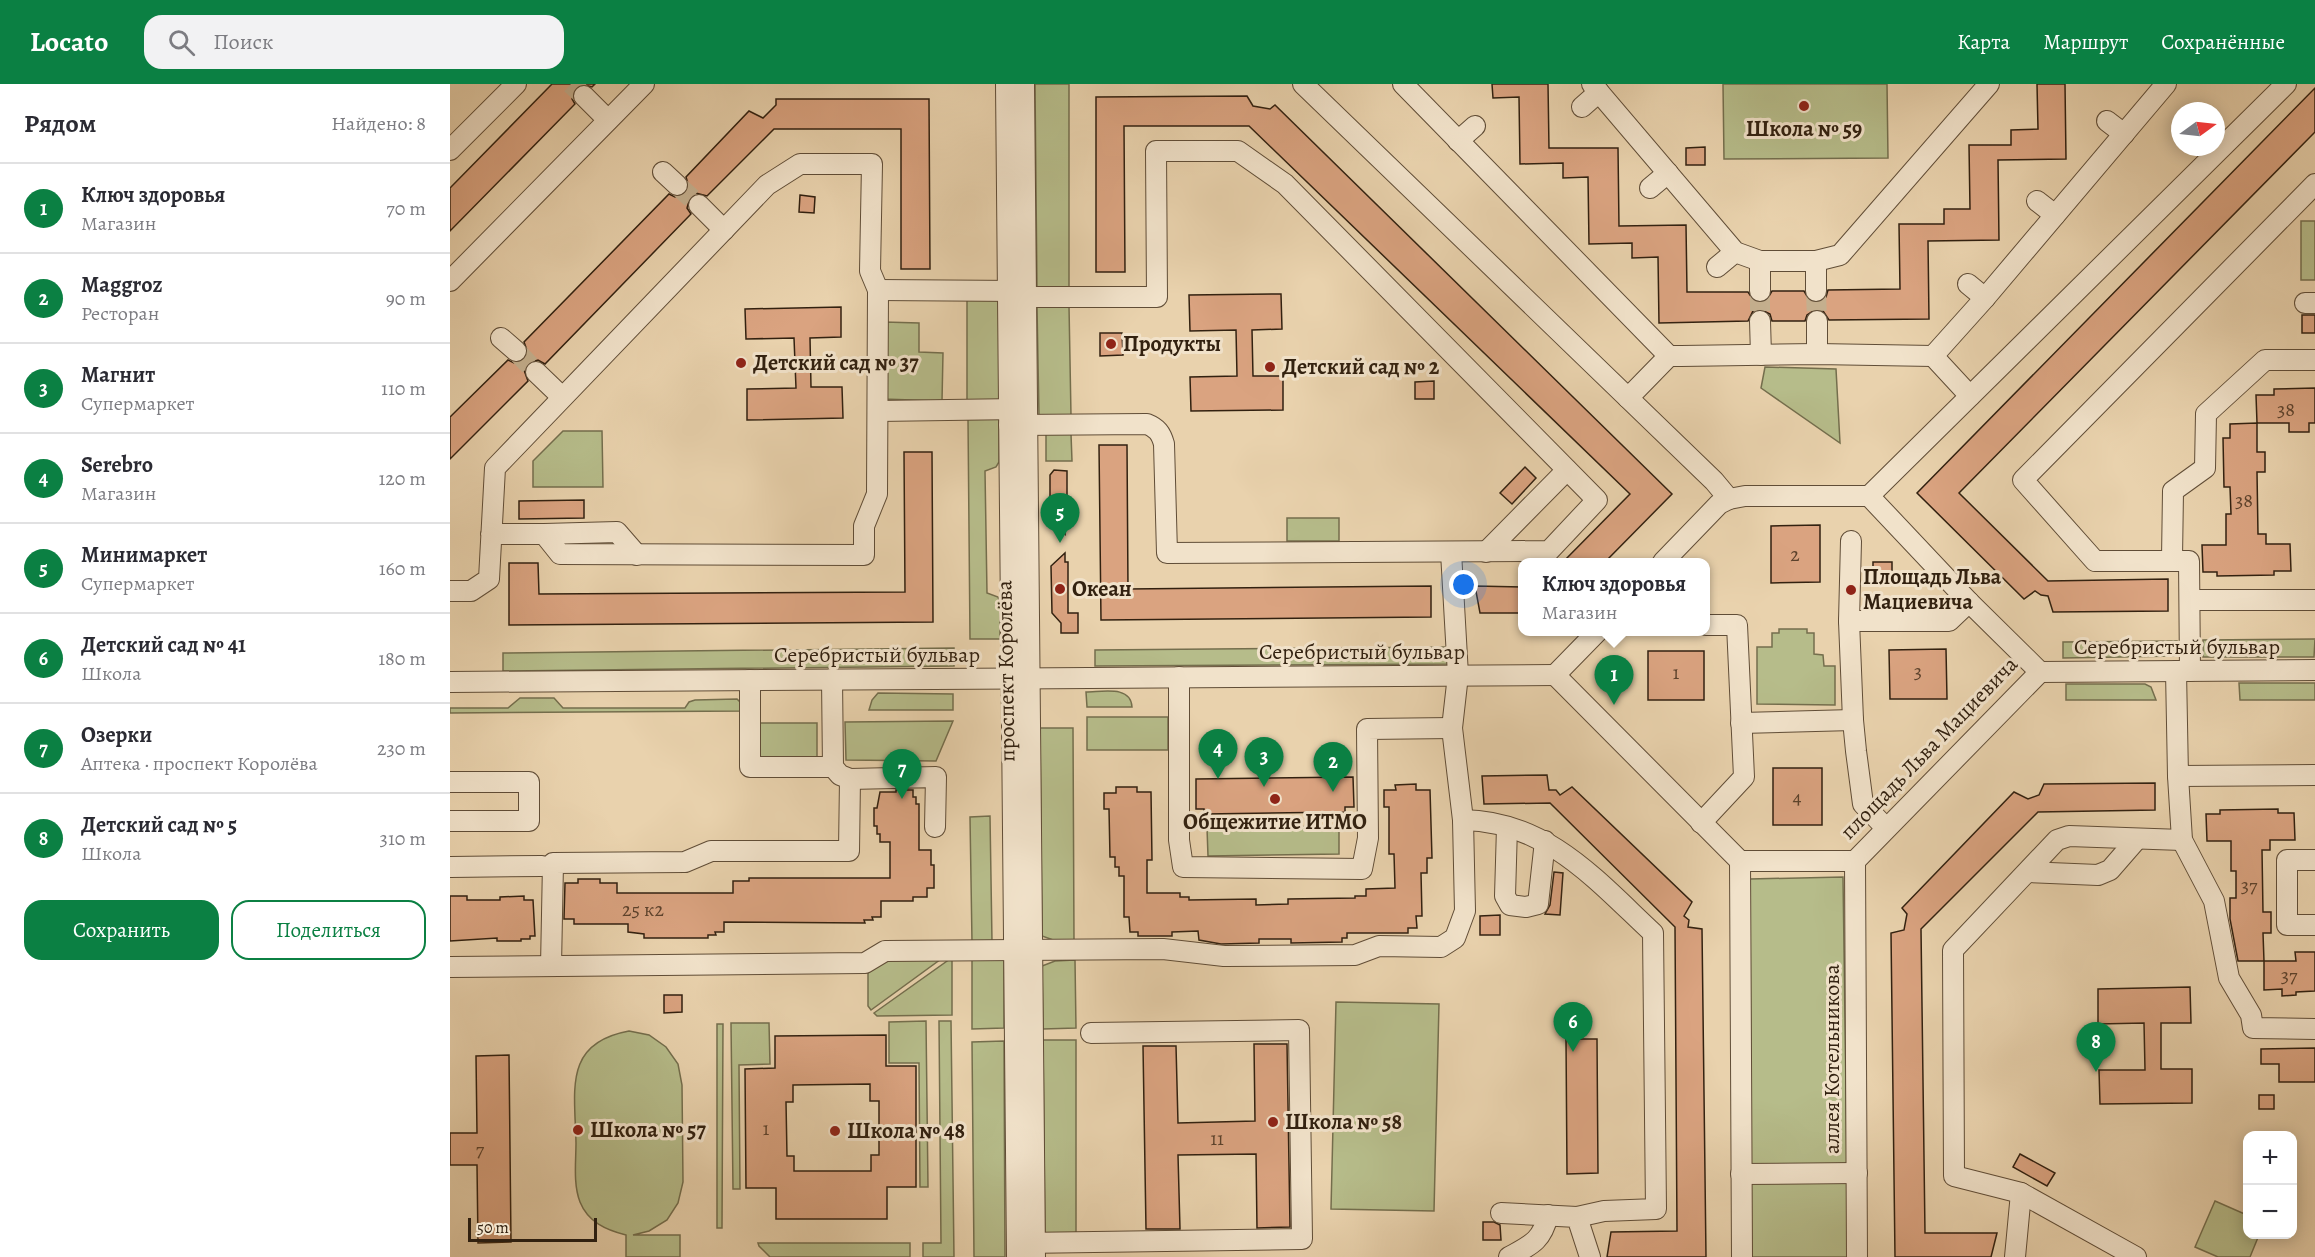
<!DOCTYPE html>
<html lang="ru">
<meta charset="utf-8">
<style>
body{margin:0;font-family:Alegreya,serif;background:#f2f2f3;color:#2b2b33}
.controls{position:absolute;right:18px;bottom:18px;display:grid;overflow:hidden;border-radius:12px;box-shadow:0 3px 15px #0003}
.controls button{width:54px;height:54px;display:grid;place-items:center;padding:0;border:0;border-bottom:2px solid #e1e1e2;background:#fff;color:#2b2b33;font:30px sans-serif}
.compass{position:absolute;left:1721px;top:18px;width:54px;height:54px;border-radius:50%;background:#fff;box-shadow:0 3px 15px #0003;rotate:75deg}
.scale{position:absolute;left:18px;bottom:15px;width:129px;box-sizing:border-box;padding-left:6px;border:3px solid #322110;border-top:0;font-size:16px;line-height:21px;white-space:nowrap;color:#322110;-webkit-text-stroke:4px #f1e2ca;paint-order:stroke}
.you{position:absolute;left:1014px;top:501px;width:21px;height:21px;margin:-15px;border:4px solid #fff;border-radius:50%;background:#1a73e8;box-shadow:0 0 0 9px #1a73e833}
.badge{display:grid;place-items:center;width:39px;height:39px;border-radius:50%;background:#0b8043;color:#fff;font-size:20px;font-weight:700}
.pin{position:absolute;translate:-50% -50px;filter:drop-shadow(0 2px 3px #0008)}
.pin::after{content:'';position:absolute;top:32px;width:21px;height:18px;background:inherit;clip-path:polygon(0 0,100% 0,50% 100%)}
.popup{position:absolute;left:1068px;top:474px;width:192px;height:78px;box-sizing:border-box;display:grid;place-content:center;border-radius:12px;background:#fff;filter:drop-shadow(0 2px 4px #0005);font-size:20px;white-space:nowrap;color:#7c7c81}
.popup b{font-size:22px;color:#2b2b33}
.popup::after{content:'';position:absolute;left:50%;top:100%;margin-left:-12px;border:12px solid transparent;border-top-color:#fff}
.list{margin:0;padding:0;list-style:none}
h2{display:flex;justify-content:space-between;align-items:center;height:78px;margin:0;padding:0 24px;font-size:26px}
h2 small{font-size:20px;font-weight:400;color:#7c7c81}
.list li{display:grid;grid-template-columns:39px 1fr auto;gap:18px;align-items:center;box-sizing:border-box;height:90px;padding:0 24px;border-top:2px solid #e1e1e2}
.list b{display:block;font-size:22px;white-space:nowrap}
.list p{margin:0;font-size:20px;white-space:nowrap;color:#7c7c81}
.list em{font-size:20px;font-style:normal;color:#7c7c81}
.actions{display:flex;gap:12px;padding:18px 24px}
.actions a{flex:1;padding:14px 0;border:2px solid #0b8043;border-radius:18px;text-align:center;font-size:21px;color:#0b8043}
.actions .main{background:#0b8043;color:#fff}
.icon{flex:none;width:33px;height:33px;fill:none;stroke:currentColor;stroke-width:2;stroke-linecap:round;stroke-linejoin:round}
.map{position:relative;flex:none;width:1865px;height:1173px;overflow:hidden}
header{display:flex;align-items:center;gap:36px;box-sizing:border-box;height:84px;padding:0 30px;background:#0b8043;color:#fff}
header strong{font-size:28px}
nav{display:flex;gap:33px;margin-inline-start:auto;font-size:21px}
.search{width:420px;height:54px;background:#f2f2f3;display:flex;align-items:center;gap:15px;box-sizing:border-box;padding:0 21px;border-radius:18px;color:#7c7c81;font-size:22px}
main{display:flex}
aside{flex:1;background:#fff}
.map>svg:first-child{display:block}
.green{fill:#b6bc8a;stroke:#746e4d;stroke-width:1.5}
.building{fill:#daa380;stroke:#322110;stroke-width:1.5;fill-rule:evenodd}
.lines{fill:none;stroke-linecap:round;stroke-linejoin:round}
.minor-tunnel{stroke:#c4af8e;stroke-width:20;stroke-dasharray:20 10;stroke-linecap:butt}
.minor-casing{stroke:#604d37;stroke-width:22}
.minor{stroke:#f1e2ca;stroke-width:20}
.poi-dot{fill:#8f2418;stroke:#f1e2ca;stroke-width:2}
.labels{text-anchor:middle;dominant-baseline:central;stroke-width:6;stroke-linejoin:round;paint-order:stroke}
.number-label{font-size:20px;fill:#5c422c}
.poi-label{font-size:22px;font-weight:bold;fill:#322110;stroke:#f1e2ca;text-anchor:start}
.street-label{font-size:22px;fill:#322110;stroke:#f1e2ca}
</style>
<header>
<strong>Locato</strong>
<div class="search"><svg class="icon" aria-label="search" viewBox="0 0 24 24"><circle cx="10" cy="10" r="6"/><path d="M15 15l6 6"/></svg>Поиск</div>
<nav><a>Карта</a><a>Маршрут</a><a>Сохранённые</a></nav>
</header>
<main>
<aside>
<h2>Рядом<small>Найдено: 8</small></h2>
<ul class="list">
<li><span class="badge">1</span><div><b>Ключ здоровья</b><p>Магазин</p></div><em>70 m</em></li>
<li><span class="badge">2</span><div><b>Maggroz</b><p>Ресторан</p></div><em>90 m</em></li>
<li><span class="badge">3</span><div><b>Магнит</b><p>Супермаркет</p></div><em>110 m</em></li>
<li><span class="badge">4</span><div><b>Serebro</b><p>Магазин</p></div><em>120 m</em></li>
<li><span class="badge">5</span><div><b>Минимаркет</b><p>Супермаркет</p></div><em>160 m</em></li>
<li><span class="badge">6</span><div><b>Детский сад № 41</b><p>Школа</p></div><em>180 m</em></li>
<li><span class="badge">7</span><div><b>Озерки</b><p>Аптека · проспект Королёва</p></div><em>230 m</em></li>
<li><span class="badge">8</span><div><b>Детский сад № 5</b><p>Школа</p></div><em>310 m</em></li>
</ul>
<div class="actions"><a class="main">Сохранить</a><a>Поделиться</a></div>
</aside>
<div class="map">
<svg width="1865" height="1173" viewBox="0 0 1865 1173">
<rect width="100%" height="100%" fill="#e9d2ad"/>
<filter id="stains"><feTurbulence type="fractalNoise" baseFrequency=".00333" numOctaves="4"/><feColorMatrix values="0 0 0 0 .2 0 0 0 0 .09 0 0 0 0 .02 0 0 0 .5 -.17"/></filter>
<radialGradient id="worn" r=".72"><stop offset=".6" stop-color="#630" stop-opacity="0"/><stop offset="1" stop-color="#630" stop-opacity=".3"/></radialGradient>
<!-- green -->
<g class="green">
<polygon points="585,0 619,0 619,205 587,206"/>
<polygon points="1273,0 1437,0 1438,74 1274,75"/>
<rect x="1851" y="137" width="14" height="59"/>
<rect x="517" y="215" width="32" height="103"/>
<polygon points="619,222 621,332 589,332 587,223"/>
<polygon points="434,238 469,239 469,268 493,269 492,317 433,315"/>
<polygon points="1315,283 1386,285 1390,359 1311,304"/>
<polygon points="518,335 549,335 549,378 546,383 535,387 537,509 548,513 550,519 550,555 520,555"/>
<polygon points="113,347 152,347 153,403 83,403 83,377"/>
<polygon points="596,350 621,350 622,377 596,377"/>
<rect x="837" y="434" width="52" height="23"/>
<polygon points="1329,545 1357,545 1357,549 1364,549 1364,570 1373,571 1374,582 1385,582 1385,621 1307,620 1307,563 1322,563 1322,549 1329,549"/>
<polygon points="1865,555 1864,573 1753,573 1753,556"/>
<polygon points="1727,557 1727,572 1613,574 1613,558"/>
<polygon points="999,563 999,580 645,582 645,566"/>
<polygon points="504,564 504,582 53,587 53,569"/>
<polygon points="1789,599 1865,599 1865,616 1790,616"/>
<polygon points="1616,600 1695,600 1701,603 1706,616 1616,616"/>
<path d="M636,608c16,0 45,-7 46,15h-45z"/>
<polygon points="428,609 503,610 503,626 419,626 422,616"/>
<polygon points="70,614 104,614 113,624 235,624 239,618 245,616 287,615 292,620 294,627 0,629 0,624 58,624"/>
<rect x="637" y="633" width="81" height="33"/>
<polygon points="503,637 486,677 396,676 395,638"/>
<rect x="309" y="639" width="58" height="37"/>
<polygon points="590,644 623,644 624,857 606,857 592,852"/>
<polygon points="540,732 542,858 522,858 520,733"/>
<polygon points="889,742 889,770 758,772 757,744"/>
<polygon points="1393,793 1397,1080 1301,1081 1300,795"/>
<polygon points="522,872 554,872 554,944 522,945"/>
<polygon points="435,875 491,875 421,926 418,922 418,889"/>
<polygon points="500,875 502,875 502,931 427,932 424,929"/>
<polygon points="625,876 626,944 593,945 592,882 605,877"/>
<polygon points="886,918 989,920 984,1127 881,1125"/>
<polygon points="476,937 478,1103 470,1103 469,979 439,979 439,938"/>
<polygon points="489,937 501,937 504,1173 473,1173 473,1159 491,1159"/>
<polygon points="281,939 319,939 320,980 289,981 290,1105 283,1105"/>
<polygon points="267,940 273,940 272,1144 267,1144"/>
<path d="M179,947l20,4 17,12 12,17 4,21 1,97 -5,21 -11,17 -18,11 -16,4h47v22h-54v-22c-20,-5 -38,-13 -46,-33 -7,-18 -4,-41 -4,-59 -1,-53 -13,-100 53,-112z"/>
<polygon points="593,956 626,956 626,1153 595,1153"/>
<polygon points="554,957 555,1173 524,1173 522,958"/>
<polygon points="1397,1096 1399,1173 1301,1173 1301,1098"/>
<polygon points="1765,1117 1797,1131 1798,1150 1809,1151 1800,1173 1768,1173 1745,1163"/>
<polygon points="308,1159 460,1159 460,1173 320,1173 309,1162"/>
</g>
<!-- building -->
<g class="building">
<polygon points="102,0 145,0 142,3 131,0 125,4 122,15 125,20 0,147 0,104"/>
<polygon points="1042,0 1098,0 1099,64 1168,64 1169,142 1236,141 1237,208 1298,208 1304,217 1309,219 1316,217 1322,207 1354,207 1360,217 1367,219 1376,213 1378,206 1450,205 1449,140 1494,140 1494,125 1520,125 1519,61 1561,61 1561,46 1588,45 1587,0 1615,0 1616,75 1548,76 1549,156 1478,157 1479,235 1379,236 1373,227 1366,225 1357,231 1355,237 1322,237 1320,230 1310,225 1303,227 1298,237 1209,239 1208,173 1182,174 1182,159 1139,160 1138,93 1113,94 1113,79 1070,80 1069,13 1043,14"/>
<polygon points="1865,4 1865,48 1509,409 1598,497 1718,495 1718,527 1603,528 1598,512 1591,511 1585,507 1574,515 1467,409"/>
<polygon points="797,12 803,22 820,25 825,21 1222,410 1155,478 1113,478 1180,410 799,42 674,42 675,188 646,188 646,13"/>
<polygon points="326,15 479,15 480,185 451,185 451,45 324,45 257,112 246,109 240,113 237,124 241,130 95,280 88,276 78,279 74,286 78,297 0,375 0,333 58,276 64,279 75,275 78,269 74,258 219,110 225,113 235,110 239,103 236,93 299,27 313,34 326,21"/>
<polygon points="1255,63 1255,81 1236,81 1236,64"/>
<polygon points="350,111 365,113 364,129 349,128"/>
<polygon points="831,210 832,245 802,246 803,292 833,292 833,326 741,327 740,293 787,292 786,246 740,247 739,211"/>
<polygon points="391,223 391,253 360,254 361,303 392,303 393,334 297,336 297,305 346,304 344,254 296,255 295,225"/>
<rect x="1852" y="231" width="13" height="18"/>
<polygon points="650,249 672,249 673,271 650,272"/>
<polygon points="984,297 984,315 965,315 965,298"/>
<polygon points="1865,304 1865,339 1859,339 1859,348 1839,348 1839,339 1807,339 1806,311 1824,311 1824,305"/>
<polygon points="1807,339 1807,368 1815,368 1815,388 1807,388 1808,450 1816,450 1816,460 1840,460 1841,487 1824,487 1824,491 1767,492 1767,488 1753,488 1752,461 1776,461 1776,430 1781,430 1780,403 1774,403 1773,354 1780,354 1780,340"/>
<polygon points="649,361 677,361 678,505 981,502 981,533 651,536"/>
<polygon points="454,368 482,368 483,538 59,541 59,479 88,479 89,510 455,508"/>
<polygon points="1075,383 1086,394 1062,420 1050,409"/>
<polygon points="604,386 617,387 617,438 615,438 615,450 600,434 600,391"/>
<polygon points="134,416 134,434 69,435 69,417"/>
<polygon points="1370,441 1370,498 1321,499 1321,442"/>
<polygon points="615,469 615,478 618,478 618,529 628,529 628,549 611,549 611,539 602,529 601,482"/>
<polygon points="1423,478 1442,478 1442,496 1423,497"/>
<polygon points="1025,502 1072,503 1072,529 1030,529"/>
<polygon points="1496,565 1497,615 1440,615 1439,566"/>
<rect x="1198" y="567" width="56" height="49"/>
<rect x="1323" y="684" width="49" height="57"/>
<polygon points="1097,691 1099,706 1106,706 1110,711 1122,703 1242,818 1234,832 1239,836 1238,843 1252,845 1256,1173 1157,1173 1161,1148 1227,1147 1225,843 1100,719 1034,720 1032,692"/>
<polygon points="903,693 904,723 895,723 895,728 754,730 754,725 746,725 746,695"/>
<polygon points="1705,699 1705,726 1588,728 1471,845 1475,1149 1547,1149 1541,1173 1445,1173 1441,849 1454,846 1457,830 1452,824 1564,708 1578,715 1589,711 1594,700"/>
<polygon points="966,700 966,706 980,706 982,774 977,774 977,789 971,789 972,832 966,832 967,844 958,844 958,849 897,849 897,854 892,854 892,858 841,859 841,855 809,855 809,859 771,860 749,856 748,847 722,848 722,852 688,852 688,848 680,848 679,833 674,833 674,792 669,792 669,783 665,783 665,773 660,773 659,725 654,725 654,709 666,709 666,703 687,703 687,708 701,708 702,776 697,776 697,809 730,809 730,813 739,813 739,816 806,815 806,821 838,820 838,815 905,814 905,812 916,812 916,805 945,804 944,770 939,770 939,723 934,723 934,706 946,706 945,701"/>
<polygon points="446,706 463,706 463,713 466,713 466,720 469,720 469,766 481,766 481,781 484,781 484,804 477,804 477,813 463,813 463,817 431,817 431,833 422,833 423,836 414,836 415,839 274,838 274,848 265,848 266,851 258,851 258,854 194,854 194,850 178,848 178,840 124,840 124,835 114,835 115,799 128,799 128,795 150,795 150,799 167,799 167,809 283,809 283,797 299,797 299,794 440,794 440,758 430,758 430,750 427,750 427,742 424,742 424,724 427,724 430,708 446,708"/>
<polygon points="1828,725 1828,729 1844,729 1845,756 1820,756 1820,766 1812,766 1813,828 1821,828 1821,849 1813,849 1814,877 1788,877 1780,835 1780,814 1786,814 1786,787 1781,787 1781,757 1757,757 1756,730 1770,730 1770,726"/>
<polygon points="1104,788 1113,789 1110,831 1095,830 1100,821"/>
<polygon points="0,812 17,812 17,816 50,816 50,813 74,812 74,816 83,816 85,852 80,852 80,855 71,855 71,857 47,857 47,854 0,857"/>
<polygon points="1050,831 1050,851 1030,851 1030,832"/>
<polygon points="1845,868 1865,868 1865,907 1846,908 1846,911 1832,912 1832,905 1814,906 1814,877 1846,877"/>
<polygon points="1740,903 1741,939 1711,939 1711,985 1742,985 1742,1019 1650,1020 1649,986 1695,986 1694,939 1648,940 1648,905"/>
<polygon points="214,911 232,911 232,928 214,929"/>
<path d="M436,951v31h30v121h-29v32h-111v-31h-30l-1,-119 30,-1v-32zM420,1000v17h9v54h-8v16h-77v-15h-7l-1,-54h7v-17z"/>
<polygon points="1116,955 1147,955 1148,1089 1117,1090"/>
<polygon points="804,960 837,960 840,1143 807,1144 806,1070 728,1071 730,1145 696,1145 693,962 726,962 728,1039 805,1037"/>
<polygon points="1865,964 1865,998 1829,998 1829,980 1811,980 1811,965"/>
<polygon points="59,971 61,1158 28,1159 27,1081 0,1081 0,1049 27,1049 26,972"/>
<rect x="1809" y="1011" width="15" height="14"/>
<polygon points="1570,1070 1605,1089 1597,1102 1563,1083"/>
<polygon points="1033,1138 1044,1138 1050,1141 1051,1156 1033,1156"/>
</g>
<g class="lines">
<!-- minor-tunnel -->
<g class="minor-tunnel">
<polyline points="121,0 134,12"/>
<polyline points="227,101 249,121"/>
<polyline points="1310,207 1310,237"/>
<polyline points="1366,207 1367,237"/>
<polyline points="66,267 86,288"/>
</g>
<!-- minor casing -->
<g class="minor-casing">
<g id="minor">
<polyline points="556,0 567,1173"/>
<polyline points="574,0 585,1173"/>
<polyline points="853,0 1264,397 1279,415"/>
<polyline points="953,0 1219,272 1231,272 1367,270 1483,272 1535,214 1716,0"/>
<polyline points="1142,0 1285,168 1310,177 1366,177 1390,171 1539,0"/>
<polyline points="134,12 158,36"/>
<polyline points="1132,23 1149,8"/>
<polyline points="1657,37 1674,50"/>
<polyline points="1008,57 1025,42"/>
<polyline points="0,66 66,0"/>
<polyline points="213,88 227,101"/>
<polyline points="1200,104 1218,89"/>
<polyline points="1587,117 1605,131"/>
<polyline points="249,121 274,146"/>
<polyline points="1310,177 1310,207"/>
<polyline points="1366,177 1366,207"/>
<polyline points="1267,183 1285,168"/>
<polyline points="0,197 194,0"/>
<polyline points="1518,200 1535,214"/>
<polyline points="428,206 569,207"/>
<path d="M558,213h149l-1,-146h82l47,33 312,316 -48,51 -382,2 -3,-109c-3,-11 -7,-16 -17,-20l-138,1"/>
<polyline points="1855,219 1865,219"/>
<polyline points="1310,237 1311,271"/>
<polyline points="1367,237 1367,270"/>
<polyline points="51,254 66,267"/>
<polyline points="1483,272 1520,312"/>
<polyline points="86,288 112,313"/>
<polyline points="1178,314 1219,272"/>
<polyline points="428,327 572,325"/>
<polyline points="1419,412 1836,0"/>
<polyline points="94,450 167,448 187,471"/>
<polyline points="1401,457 1399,537 1403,636 1406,667 1413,720 1436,744"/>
<polyline points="1036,468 1117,386"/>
<polyline points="1722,475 1723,407 1755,384 1756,330 1815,276 1865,276"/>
<polyline points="1213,478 1269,420 1279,415 1295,412 1419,412 1519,518 1590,588"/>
<polyline points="0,507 21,507 39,495 45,384 317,101 350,80 422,80 420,187 428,206 427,410 414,442 414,471 110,470 94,450 41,450"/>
<polyline points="1741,516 1865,516"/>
<polyline points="1399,537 1499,537 1519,518"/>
<polyline points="1726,587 1728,692 1865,691"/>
<polyline points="1740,587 1739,477 1645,477 1573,396 1865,100"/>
<polyline points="1590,588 1865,586"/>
<polyline points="1105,591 1290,777 1405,777 1590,588"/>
<polyline points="1105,591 1147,548"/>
<polyline points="729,593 729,756 733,783 912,785 918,754 917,645 1002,644"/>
<polyline points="300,596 300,683 383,683"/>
<polyline points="0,598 1105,591"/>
<polyline points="1291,639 1403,636"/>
<polyline points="1728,692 1732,756 1764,817 1779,894 1801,931 1803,944 1865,945"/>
<polyline points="400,695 486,693 485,743"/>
<polyline points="0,698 79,698 79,737 0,737"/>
<path d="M1013,736c84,1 134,61 190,113l3,276 -52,2 -27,6"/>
<polyline points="1251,739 1294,693 1287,541 1256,541"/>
<polyline points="1057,743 1055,812 1060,821 1076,823 1088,820 1095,757"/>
<polyline points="1865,776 1837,776 1837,841 1865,841"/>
<polyline points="1290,777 1292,1173"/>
<polyline points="1405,777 1407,1173"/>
<polyline points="0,783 92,782"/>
<polyline points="1578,788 1648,791 1660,786 1687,755"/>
<polyline points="101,882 103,779 235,778 261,767 399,767 400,695 390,691 383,683 382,595"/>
<polyline points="0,883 415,879 435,867 713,865 774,872 905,871 929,862 991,863 1005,854 1015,827 1013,736 1002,644 1008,591 1001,468"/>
<polyline points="1291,1090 1407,1089"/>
<polyline points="1051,1129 1127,1133 1140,1173"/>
<polyline points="573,1159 852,1155 849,946 641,949"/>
<path d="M1059,1173c22,-12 33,-16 39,-42"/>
<polyline points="1565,1173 1571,1109"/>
<polyline points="1686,1173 1571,1109 1504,1092 1503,866 1607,756 1619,752 1732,756"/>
</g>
</g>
<!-- minor -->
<use href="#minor" class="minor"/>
</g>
<!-- markers -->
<g class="poi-dot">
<circle cx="1354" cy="22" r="6"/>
<circle cx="661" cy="260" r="6"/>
<circle cx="291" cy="279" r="6"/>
<circle cx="820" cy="283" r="6"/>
<circle cx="610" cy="505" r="6"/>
<circle cx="1401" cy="506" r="6"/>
<circle cx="825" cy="715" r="6"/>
<circle cx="823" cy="1038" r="6"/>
<circle cx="128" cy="1046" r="6"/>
<circle cx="385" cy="1047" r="6"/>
</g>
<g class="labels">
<!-- number labels -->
<g class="number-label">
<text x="1836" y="325">38</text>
<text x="1794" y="416">38</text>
<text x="1345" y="470">2</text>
<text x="1468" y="587">3</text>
<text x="1226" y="588">1</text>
<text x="1347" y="713">4</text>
<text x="1799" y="801">37</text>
<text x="193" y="825">25 к2</text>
<text x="1839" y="891">37</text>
<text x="316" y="1044">1</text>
<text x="767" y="1054">11</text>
<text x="30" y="1065">7</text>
</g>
<!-- poi labels -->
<g class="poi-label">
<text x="1354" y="45" text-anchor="middle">Школа № 59</text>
<text x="673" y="260">Продукты</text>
<text x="303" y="279">Детский сад № 37</text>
<text x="832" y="283">Детский сад № 2</text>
<text x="1413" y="493">Площадь Льва<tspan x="1413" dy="25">Мациевича</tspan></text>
<text x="622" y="505">Океан</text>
<text x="825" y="738" text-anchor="middle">Общежитие ИТМО</text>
<text x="835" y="1038">Школа № 58</text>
<text x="140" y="1046">Школа № 57</text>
<text x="397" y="1047">Школа № 48</text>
</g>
<!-- street labels -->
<g class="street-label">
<text x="1727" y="563">Серебристый бульвар</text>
<text x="912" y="568">Серебристый бульвар</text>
<text x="427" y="571">Серебристый бульвар</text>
<text transform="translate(556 587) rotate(-91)">проспект Королёва</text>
<text transform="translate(1479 664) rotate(-46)">площадь Льва Мациевича</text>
<text transform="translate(1382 975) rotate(-90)">аллея Котельникова</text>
</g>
</g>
<rect width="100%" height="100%" filter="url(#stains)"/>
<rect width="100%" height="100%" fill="url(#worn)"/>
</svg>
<div class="controls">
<button>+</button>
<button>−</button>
</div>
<svg class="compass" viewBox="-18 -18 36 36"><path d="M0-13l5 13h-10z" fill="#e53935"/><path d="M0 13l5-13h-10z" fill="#7c7c81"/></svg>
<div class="scale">50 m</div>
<div class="you"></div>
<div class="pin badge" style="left:1164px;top:621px">1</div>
<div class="popup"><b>Ключ здоровья</b>Магазин</div>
<div class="pin badge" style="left:883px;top:708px">2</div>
<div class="pin badge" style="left:814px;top:703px">3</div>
<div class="pin badge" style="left:768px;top:695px">4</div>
<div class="pin badge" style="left:610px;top:459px">5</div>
<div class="pin badge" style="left:1123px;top:968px">6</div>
<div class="pin badge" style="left:452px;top:715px">7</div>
<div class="pin badge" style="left:1646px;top:988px">8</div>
</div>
</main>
